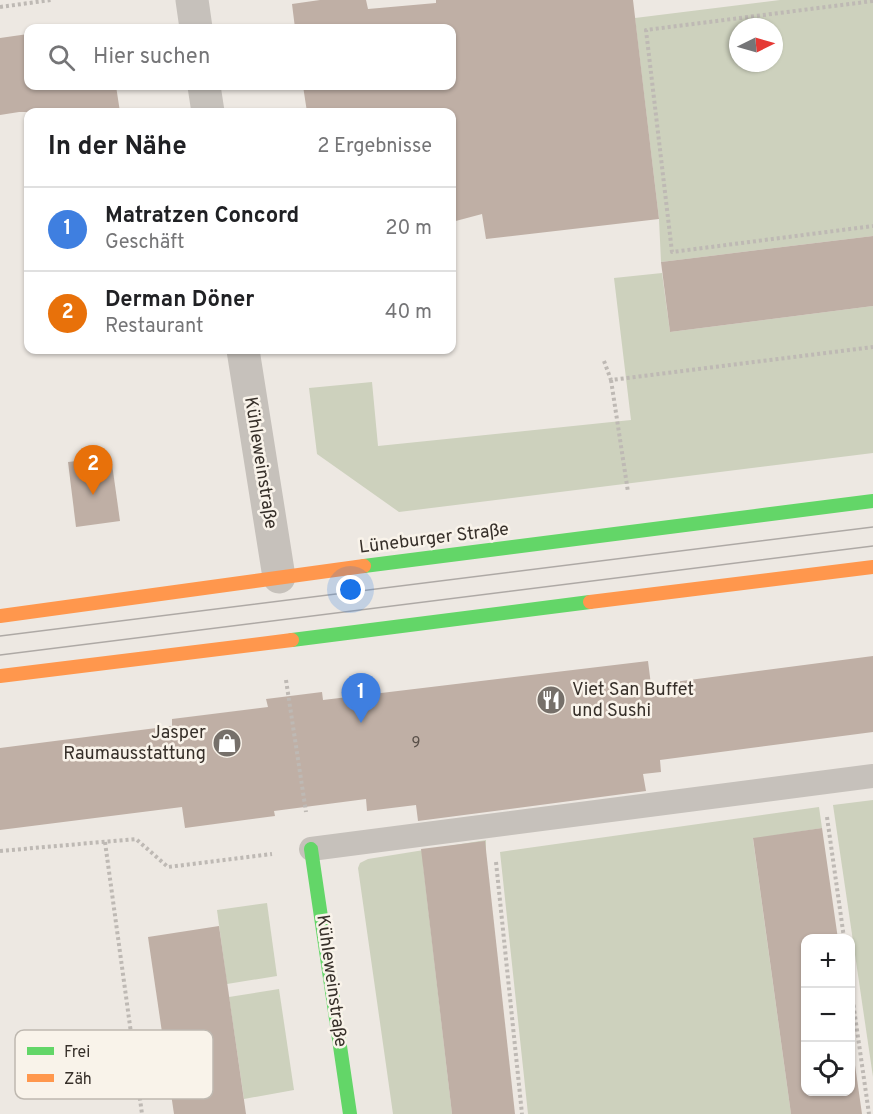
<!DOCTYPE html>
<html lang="de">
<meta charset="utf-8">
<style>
body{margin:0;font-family:Overpass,sans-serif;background:#f6f6f6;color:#202124}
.controls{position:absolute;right:18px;bottom:18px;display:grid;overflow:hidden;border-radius:12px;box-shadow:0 2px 4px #0004}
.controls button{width:54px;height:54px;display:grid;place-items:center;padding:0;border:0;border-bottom:2px solid #e0e0e0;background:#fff;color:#202124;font:30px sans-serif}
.compass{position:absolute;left:729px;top:18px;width:54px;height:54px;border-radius:50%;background:#fff;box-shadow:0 2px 4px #0004;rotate:85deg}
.you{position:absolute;left:351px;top:590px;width:21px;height:21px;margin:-15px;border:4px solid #fff;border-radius:50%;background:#1a73e8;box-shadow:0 0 0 9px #1a73e833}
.badge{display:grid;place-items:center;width:39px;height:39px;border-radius:50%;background:#76706a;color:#fff;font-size:20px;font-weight:700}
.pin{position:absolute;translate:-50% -50px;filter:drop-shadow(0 2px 3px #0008)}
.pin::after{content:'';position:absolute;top:32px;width:21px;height:18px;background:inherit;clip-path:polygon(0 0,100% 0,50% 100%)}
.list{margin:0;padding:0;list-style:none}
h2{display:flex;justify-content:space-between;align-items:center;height:78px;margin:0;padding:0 24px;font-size:26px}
h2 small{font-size:20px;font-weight:400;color:#757577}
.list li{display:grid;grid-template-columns:39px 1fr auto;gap:18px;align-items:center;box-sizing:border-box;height:84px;padding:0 24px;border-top:2px solid #e0e0e0}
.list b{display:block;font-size:22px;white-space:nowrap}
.list p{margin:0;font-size:20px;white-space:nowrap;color:#757577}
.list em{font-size:20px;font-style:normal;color:#757577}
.icon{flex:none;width:33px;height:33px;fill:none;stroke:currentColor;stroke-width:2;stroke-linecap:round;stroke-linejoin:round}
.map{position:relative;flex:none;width:873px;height:1114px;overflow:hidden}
.search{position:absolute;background:#fff;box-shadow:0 2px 4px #0004;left:24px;top:24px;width:432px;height:66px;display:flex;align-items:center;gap:15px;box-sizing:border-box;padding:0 21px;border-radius:12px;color:#757577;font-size:22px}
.panel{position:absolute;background:#fff;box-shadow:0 2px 4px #0004;left:24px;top:108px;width:432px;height:246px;border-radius:12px}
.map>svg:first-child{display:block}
.green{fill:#cdd1bd;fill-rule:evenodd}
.building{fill:#bfafa5}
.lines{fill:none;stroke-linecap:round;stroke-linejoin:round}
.path{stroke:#beb9b4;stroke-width:4;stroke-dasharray:3 3;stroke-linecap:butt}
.lane{stroke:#c6c1bb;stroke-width:24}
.street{stroke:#c6c1bb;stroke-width:33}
.fast{stroke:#63d668;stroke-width:14}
.slow{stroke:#ff974d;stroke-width:14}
.tram{stroke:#aea9a5;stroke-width:1.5}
.labels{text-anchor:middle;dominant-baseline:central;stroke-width:5;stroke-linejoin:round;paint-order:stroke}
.number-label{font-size:15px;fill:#584f48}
.street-label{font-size:18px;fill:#362f29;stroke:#f9f3ea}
.poi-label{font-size:18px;fill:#362f29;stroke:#f9f3ea;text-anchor:start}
.key{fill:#f9f3ea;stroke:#beb8b0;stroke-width:1.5}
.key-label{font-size:16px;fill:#362f29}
</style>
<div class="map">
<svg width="873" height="1114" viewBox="0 0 873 1114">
<rect width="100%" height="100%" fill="#ede8e2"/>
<!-- green -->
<g class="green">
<path d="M780,0h93v236l-212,26 -2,-43 -24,-201zM738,27h36v36h-36z"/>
<polygon points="662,273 670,332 873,306 873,453 399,512 317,454 309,388 372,382 378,446 631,420 614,278"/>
<polygon points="873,800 873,1077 833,805"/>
<polygon points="819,807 822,828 753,839 791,1114 528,1114 500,852"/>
<polygon points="486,840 486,856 423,864 452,1114 393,1114 358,868 360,863 368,859"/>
<polygon points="267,903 277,976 227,984 217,910"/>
<polygon points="279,989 294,1090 244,1099 229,997"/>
</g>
<!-- building -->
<g class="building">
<polygon points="320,0 366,0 368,9 436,3 436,0 633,0 659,219 486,239 482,214 452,222 452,112 307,112 303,86 452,86 452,28 295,28 292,4"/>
<polygon points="28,34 28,86 116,86 120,112 19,112 0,115 0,38"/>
<polygon points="873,236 873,306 670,332 661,262"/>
<polygon points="111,457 120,521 76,527 68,462"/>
<polygon points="873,656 873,732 660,760 661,772 643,774 646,791 418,821 416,805 367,811 366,799 274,811 275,816 185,828 182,807 0,830 0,748 172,726 172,719 268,707 266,699 322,692 323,700 648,661 651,685"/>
<polygon points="822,828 838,939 806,939 806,1092 850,1092 850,1030 862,1114 791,1114 753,838"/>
<polygon points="485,841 515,1114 452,1114 421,849"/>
<polygon points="219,926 246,1114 174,1114 148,937"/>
</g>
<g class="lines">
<!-- path -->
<g class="path">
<polyline points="873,1 646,30 672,252 873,226"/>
<polyline points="0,7 51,0"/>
<polyline points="604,361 611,380 873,347"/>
<polyline points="611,380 628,492"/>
<polyline points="286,680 306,812"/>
<polyline points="827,817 844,938"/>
<polyline points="105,842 142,1114"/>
<polyline points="0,851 136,839 168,867 272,854"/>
<polyline points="496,862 522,1114"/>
<polyline points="850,981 869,1114"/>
</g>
<!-- lane -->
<polyline class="lane" points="311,849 873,776"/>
<!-- street -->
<g class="street">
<polyline points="192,0 196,28"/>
<polyline points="204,86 208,112"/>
<polyline points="243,350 279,577"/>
</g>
<!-- fast -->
<g class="fast">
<polyline points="364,566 873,501"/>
<polyline points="292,640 590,602"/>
<polyline points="311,849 350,1114"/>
</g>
<!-- slow -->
<g class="slow">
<polyline points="590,602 873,567"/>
<polyline points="0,616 364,566"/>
<polyline points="0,676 292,640"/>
</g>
<!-- tram -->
<g class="tram">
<polyline points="0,636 873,527"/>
<polyline points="0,655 873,546"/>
</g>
</g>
<!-- icons -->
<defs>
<g id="restaurant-disc" transform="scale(1.5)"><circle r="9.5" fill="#76706a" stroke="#f9f3ea"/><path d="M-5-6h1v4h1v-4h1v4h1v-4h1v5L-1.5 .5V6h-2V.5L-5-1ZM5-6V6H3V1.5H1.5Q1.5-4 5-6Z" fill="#fff"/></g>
<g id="shop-disc" transform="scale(1.5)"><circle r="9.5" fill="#76706a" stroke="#f9f3ea"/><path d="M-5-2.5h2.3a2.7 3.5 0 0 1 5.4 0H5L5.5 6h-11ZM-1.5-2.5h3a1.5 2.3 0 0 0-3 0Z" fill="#fff"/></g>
</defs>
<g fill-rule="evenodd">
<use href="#restaurant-disc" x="551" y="700"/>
<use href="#shop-disc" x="227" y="743"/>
</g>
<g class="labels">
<!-- number labels -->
<g class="number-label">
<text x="416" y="743">9</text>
</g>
<!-- street labels -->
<g class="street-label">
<text transform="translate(260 463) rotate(81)">Kühleweinstraße</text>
<text transform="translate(434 539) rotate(-7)">Lüneburger Straße</text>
<text transform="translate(331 981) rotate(82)">Kühleweinstraße</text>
</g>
<!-- poi labels -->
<g class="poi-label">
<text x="572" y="690">Viet San Buffet<tspan x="572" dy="21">und Sushi</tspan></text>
<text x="206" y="733" text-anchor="end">Jasper<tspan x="206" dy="21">Raumausstattung</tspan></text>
</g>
</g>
<!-- legend -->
<rect x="15" y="1030" width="198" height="69" rx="9" class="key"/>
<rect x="27" y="1047" width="27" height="8" fill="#63d668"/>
<rect x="27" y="1074" width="27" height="8" fill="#ff974d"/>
<g class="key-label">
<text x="64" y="1057">Frei</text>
<text x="64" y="1084">Zäh</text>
</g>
</svg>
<div class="controls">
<button>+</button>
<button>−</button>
<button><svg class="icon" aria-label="locate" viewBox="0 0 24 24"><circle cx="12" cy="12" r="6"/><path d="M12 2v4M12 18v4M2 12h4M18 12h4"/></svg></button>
</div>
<svg class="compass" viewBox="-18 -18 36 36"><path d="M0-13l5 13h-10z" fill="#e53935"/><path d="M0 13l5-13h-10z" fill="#757577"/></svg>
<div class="you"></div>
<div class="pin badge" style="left:361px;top:723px;background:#3f7fe0">1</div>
<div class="pin badge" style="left:93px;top:495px;background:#e8710a">2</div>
<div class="search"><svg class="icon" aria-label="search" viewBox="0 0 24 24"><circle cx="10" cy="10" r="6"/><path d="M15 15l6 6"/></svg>Hier suchen</div>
<section class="panel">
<h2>In der Nähe<small>2 Ergebnisse</small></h2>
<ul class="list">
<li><span class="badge" style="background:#3f7fe0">1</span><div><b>Matratzen Concord</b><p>Geschäft</p></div><em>20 m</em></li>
<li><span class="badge" style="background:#e8710a">2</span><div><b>Derman Döner</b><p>Restaurant</p></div><em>40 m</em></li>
</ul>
</section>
</div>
